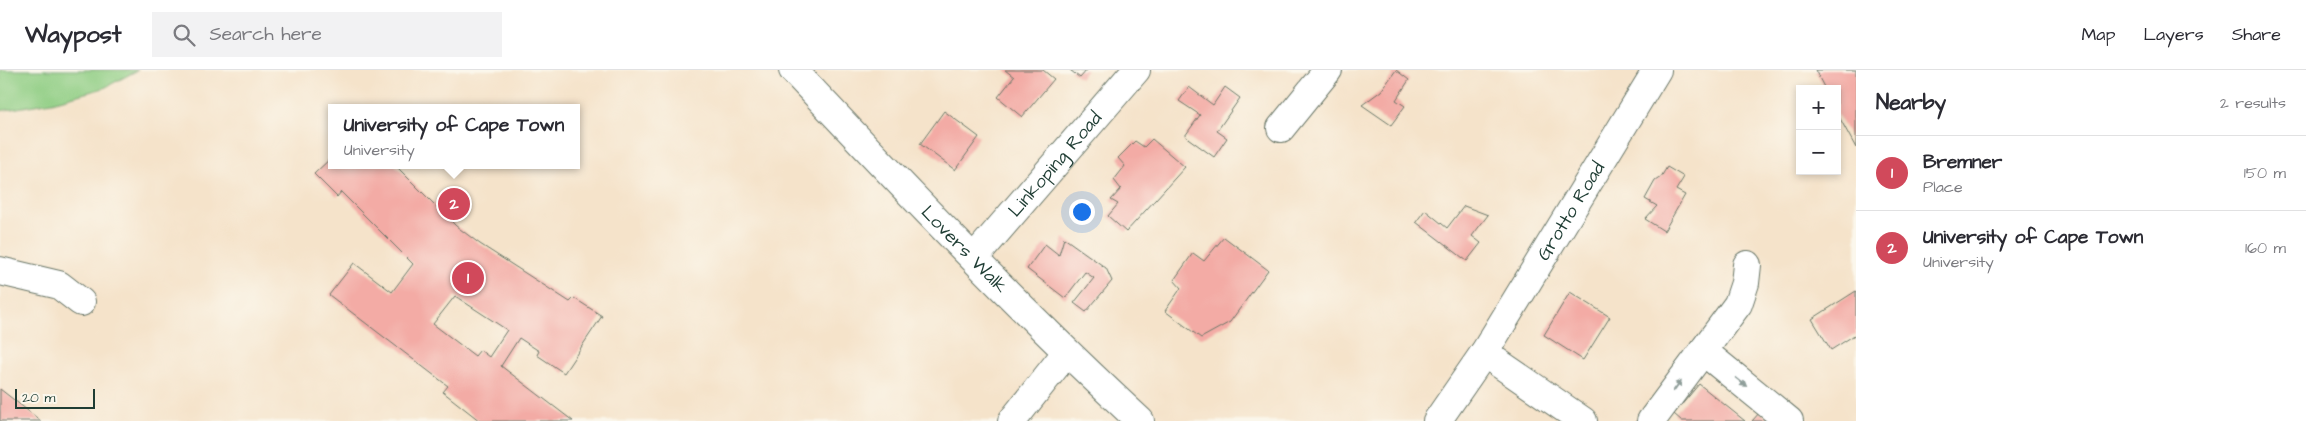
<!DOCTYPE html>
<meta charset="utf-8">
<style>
body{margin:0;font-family:"Architects Daughter",sans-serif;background:#f2f2f3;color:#2b2b33}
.controls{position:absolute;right:15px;top:15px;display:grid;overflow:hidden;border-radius:0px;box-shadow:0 2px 8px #0003}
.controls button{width:45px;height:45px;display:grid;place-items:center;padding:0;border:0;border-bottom:1px solid #e1e1e2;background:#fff;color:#2b2b33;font:25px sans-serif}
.scale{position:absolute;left:15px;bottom:12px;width:80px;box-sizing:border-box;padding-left:5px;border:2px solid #1f3d34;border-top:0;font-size:14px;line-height:18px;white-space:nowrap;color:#1f3d34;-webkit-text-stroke:4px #fbf7ec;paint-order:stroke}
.you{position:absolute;left:1081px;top:141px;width:18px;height:18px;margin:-12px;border:4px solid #fff;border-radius:50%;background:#1a73e8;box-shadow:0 0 0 8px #1a73e833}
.badge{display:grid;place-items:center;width:32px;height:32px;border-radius:50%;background:#d1495b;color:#fff;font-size:16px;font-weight:700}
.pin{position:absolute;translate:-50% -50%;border:2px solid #fff;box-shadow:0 1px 5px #0006}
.popup{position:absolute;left:328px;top:34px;width:252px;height:65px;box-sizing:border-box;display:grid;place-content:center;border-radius:0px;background:#fff;filter:drop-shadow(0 1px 4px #0005);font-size:16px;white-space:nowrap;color:#7c7c81}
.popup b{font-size:19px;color:#2b2b33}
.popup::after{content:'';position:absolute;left:50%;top:100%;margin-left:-10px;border:10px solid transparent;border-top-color:#fff}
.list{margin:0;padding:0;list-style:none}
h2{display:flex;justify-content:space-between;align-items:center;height:65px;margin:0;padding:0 20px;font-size:21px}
h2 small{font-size:16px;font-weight:400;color:#7c7c81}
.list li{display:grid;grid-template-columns:32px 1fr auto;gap:15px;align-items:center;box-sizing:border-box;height:75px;padding:0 20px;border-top:1px solid #e1e1e2}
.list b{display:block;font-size:19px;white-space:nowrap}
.list p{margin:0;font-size:16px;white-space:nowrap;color:#7c7c81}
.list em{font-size:16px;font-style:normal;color:#7c7c81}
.icon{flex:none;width:28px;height:28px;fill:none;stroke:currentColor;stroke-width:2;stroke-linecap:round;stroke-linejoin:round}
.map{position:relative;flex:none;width:1856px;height:351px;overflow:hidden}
header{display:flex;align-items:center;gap:30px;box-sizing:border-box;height:70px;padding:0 25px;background:#fff;border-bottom:1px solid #e1e1e2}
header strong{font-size:24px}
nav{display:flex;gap:28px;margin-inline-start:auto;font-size:18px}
.search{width:350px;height:45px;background:#f2f2f3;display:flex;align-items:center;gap:12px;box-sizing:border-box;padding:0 18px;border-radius:0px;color:#7c7c81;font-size:19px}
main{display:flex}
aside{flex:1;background:#fff}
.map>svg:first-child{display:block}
.green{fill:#90ce84;stroke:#58865c}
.building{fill:#f3aba5;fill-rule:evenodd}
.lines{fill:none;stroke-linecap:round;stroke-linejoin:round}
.minor-casing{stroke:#6a7768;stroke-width:30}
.minor{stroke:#fff;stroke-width:28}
.oneway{fill:#8f9e9a}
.labels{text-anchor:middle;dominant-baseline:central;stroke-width:4.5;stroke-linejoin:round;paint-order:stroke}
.street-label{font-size:19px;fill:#1f3d34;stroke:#fbf7ec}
</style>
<header>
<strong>Waypost</strong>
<div class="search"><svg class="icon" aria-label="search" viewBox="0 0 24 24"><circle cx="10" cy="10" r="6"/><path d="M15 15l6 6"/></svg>Search here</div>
<nav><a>Map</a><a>Layers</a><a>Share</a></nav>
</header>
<main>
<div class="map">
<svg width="1856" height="351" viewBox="0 0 1856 351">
<rect width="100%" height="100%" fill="#fbf7ec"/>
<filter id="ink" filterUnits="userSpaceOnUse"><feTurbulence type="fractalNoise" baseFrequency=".02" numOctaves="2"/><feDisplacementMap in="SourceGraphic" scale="10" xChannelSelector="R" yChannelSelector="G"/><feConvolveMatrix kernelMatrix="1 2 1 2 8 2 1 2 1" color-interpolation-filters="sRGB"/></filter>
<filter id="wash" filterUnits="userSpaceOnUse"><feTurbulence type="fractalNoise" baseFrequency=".0096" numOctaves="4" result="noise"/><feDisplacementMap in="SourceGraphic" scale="20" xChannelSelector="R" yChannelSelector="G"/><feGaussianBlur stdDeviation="1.12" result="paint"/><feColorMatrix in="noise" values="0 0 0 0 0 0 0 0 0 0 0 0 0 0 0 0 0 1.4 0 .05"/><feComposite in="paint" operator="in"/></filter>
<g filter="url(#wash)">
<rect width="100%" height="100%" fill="#f5e3ca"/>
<!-- green -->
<polygon class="green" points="0,0 138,0 104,18 52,32 0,41"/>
<g id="blocks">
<!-- building -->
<g class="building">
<polygon points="1005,0 1043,0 1054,9 1022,47 998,27 1014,7"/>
<polygon points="1070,0 1087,0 1080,8"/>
<polygon points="1396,0 1409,10 1396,30 1405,36 1391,55 1362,35 1381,21"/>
<polygon points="1815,0 1856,0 1856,78 1837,43 1837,19 1825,19"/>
<polygon points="1189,17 1213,35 1225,17 1240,28 1217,61 1227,68 1214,87 1185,66 1200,45 1179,31"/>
<polygon points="944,41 979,67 955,100 920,74"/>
<polygon points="1152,69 1185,97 1126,162 1108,146 1118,134 1111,130 1121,119 1114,110 1125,96 1118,88 1135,71 1144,77"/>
<path d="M332,87v8h63l61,61 24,18 90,58 4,-4 28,18 -38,57 -27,-18 2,-4 -20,-13 -18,28 72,55h-93l-37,-29 5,-6 -119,-91 25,-32 38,29 21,-28 -72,-72 -4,5 -23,-23zM455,226l52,34 -18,27 -9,-7 -5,6 -42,-32z"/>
<polygon points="1667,97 1684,107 1676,120 1685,125 1664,161 1645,149 1657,136 1645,129 1655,111 1661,107"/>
<polygon points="1464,136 1488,145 1472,166 1481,173 1467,191 1416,152 1425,140 1447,158"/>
<polygon points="1224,167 1268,200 1230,252 1201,268 1165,241 1181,218 1174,210 1193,183 1204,191"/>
<polygon points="1064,168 1106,198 1112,211 1086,242 1074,233 1094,208 1085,202 1065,228 1027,199 1045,174 1059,185"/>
<polygon points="1856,221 1856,264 1831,280 1812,249"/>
<polygon points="1570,222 1610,247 1583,290 1544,265"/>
<polygon points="1699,314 1720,331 1745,351 1682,351 1674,344"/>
<polygon points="0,319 41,351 0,351"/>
<polygon points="1760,342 1771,351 1752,351"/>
</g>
</g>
</g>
<g filter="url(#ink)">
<use href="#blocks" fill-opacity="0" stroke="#6a7768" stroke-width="1"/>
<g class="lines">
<!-- minor casing -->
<g class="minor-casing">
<g id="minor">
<path id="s1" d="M793,0c113,120 226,239 347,351"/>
<polyline points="1281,58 1328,0"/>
<path id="s2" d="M974,188l162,-188"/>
<polyline points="0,201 59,215 81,232"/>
<polyline points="1703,281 1789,351"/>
<polyline points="1484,283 1583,351"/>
<polyline points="1012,351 1066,283"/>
<path id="s3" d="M1437,351l47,-68 173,-283"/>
<polyline points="1651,351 1738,234 1745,213 1747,195"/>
</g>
</g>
<!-- minor -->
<use href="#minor" class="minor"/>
</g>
<!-- one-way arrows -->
<defs><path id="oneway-solid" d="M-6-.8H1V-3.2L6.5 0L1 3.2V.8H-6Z" transform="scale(1.25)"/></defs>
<g class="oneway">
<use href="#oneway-solid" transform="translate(1741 312) rotate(39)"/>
<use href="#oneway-solid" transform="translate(1677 316) rotate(-54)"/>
</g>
</g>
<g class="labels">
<!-- street labels -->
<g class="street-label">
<text stroke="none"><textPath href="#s2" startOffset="124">Linkoping Road</textPath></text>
<text stroke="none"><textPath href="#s3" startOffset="249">Grotto Road</textPath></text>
<text stroke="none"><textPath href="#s1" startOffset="248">Lovers Walk</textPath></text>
</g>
</g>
</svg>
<div class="controls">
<button>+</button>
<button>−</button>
</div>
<div class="scale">20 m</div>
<div class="you"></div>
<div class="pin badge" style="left:468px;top:208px">1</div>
<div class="pin badge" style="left:454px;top:134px">2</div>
<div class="popup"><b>University of Cape Town</b>University</div>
</div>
<aside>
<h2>Nearby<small>2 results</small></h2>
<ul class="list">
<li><span class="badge">1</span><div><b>Bremner</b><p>Place</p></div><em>150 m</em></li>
<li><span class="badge">2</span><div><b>University of Cape Town</b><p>University</p></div><em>160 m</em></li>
</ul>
</aside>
</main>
